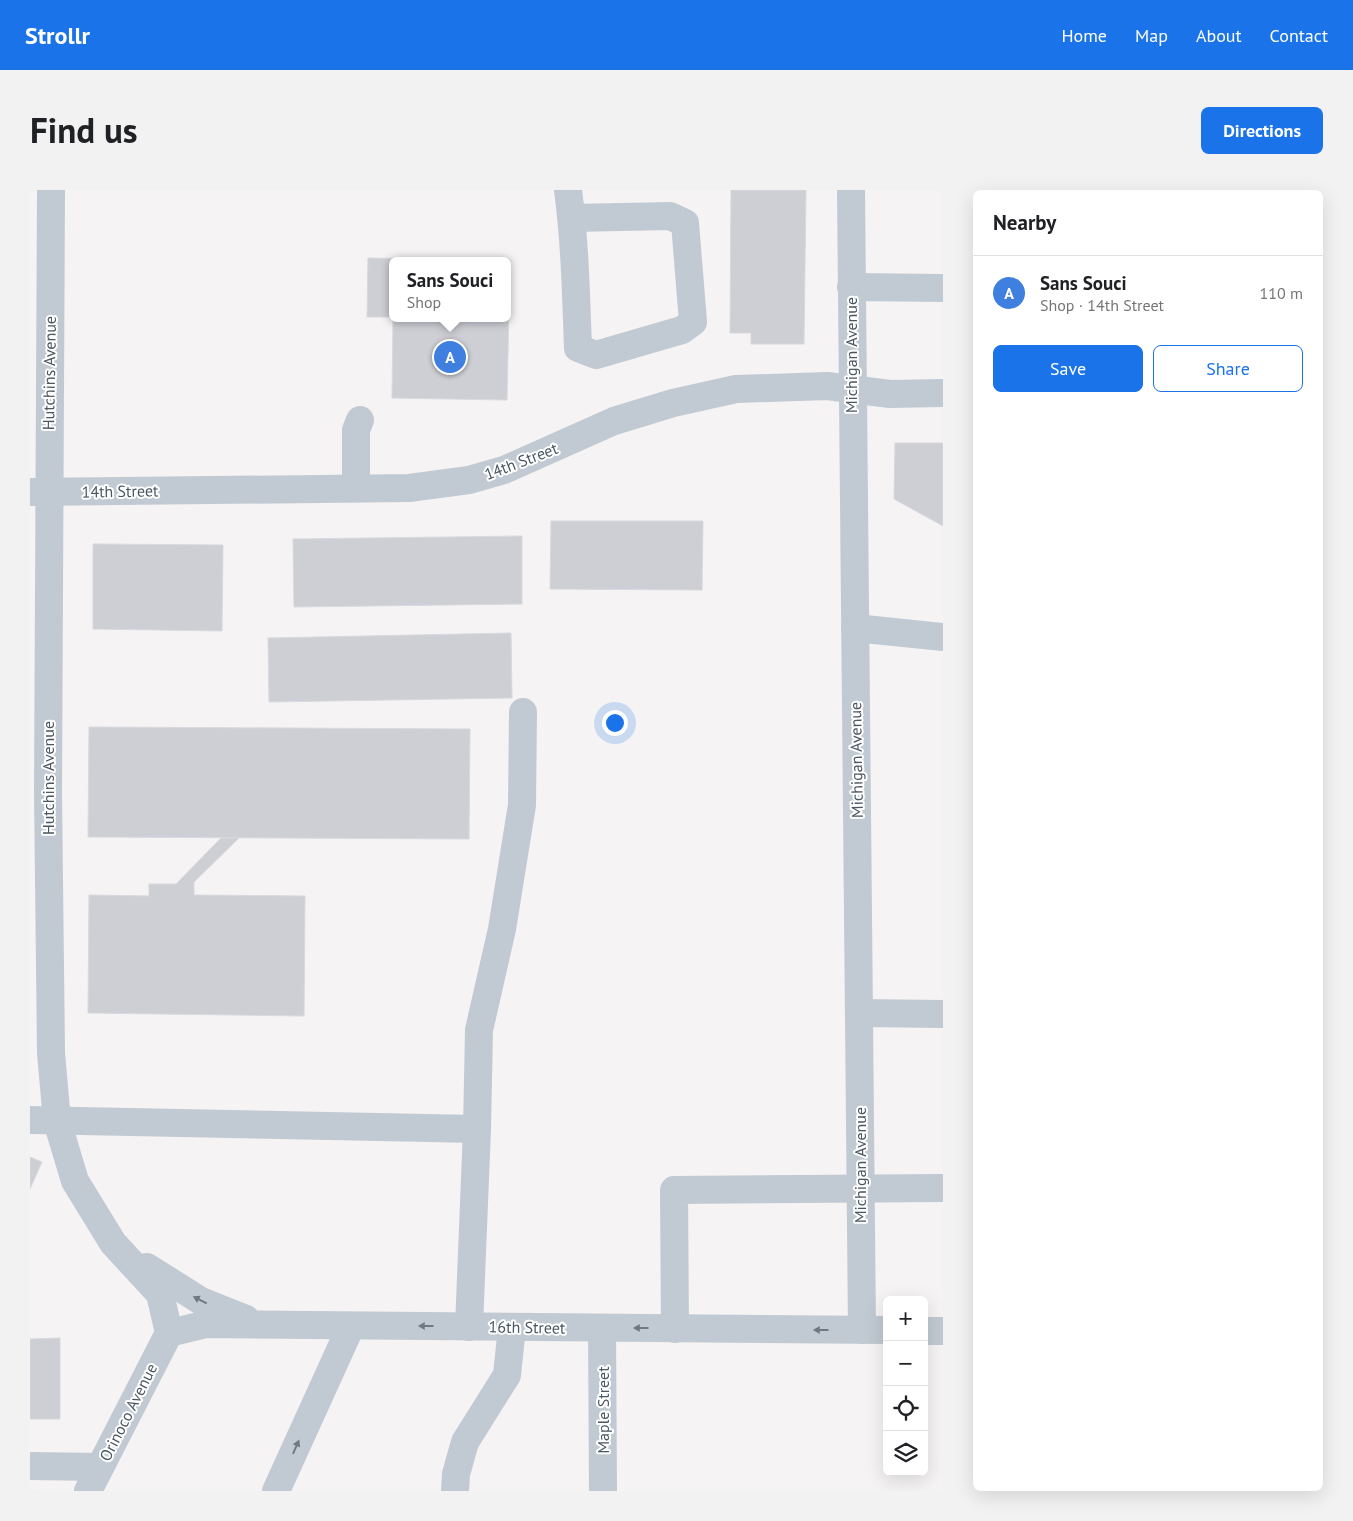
<!DOCTYPE html>
<meta charset="utf-8">
<style>
body{margin:0;font-family:"PT Sans",sans-serif;background:#f2f2f2;color:#202124}
.controls{position:absolute;right:15px;bottom:15px;display:grid;overflow:hidden;border-radius:8px;box-shadow:0 5px 20px #0002}
.controls button{width:45px;height:45px;display:grid;place-items:center;padding:0;border:0;border-bottom:1px solid #e0e0e0;background:#fff;color:#202124;font:25px sans-serif}
.you{position:absolute;left:584px;top:532px;width:18px;height:18px;margin:-12px;border:4px solid #fff;border-radius:50%;background:#1a73e8;box-shadow:0 0 0 8px #1a73e833}
.badge{display:grid;place-items:center;width:32px;height:32px;border-radius:50%;background:#1a73e8;color:#fff;font-size:16px;font-weight:700}
.pin{position:absolute;translate:-50% -50%;border:2px solid #fff;box-shadow:0 1px 5px #0006}
.popup{position:absolute;left:359px;top:67px;width:122px;height:65px;box-sizing:border-box;display:grid;place-content:center;border-radius:8px;background:#fff;filter:drop-shadow(0 1px 4px #0005);font-size:16px;white-space:nowrap;color:#757577}
.popup b{font-size:19px;color:#202124}
.popup::after{content:'';position:absolute;left:50%;top:100%;margin-left:-10px;border:10px solid transparent;border-top-color:#fff}
.list{margin:0;padding:0;list-style:none}
h2{display:flex;justify-content:space-between;align-items:center;height:65px;margin:0;padding:0 20px;font-size:21px}
h2 small{font-size:16px;font-weight:400;color:#757577}
.list li{display:grid;grid-template-columns:32px 1fr auto;gap:15px;align-items:center;box-sizing:border-box;height:75px;padding:0 20px;border-top:1px solid #e0e0e0}
.list b{display:block;font-size:19px;white-space:nowrap}
.list p{margin:0;font-size:16px;white-space:nowrap;color:#757577}
.list em{font-size:16px;font-style:normal;color:#757577}
.actions{display:flex;gap:10px;padding:15px 20px}
.actions a{flex:1;padding:11px 0;border:1px solid #1a73e8;border-radius:8px;text-align:center;font-size:18px;color:#1a73e8}
.actions .main{background:#1a73e8;color:#fff}
.icon{flex:none;width:28px;height:28px;fill:none;stroke:currentColor;stroke-width:2;stroke-linecap:round;stroke-linejoin:round}
.map{position:relative;flex:none;width:913px;height:1301px;overflow:hidden;border-radius:8px}
header{display:flex;align-items:center;gap:30px;box-sizing:border-box;height:70px;padding:0 25px;background:#1a73e8;color:#fff}
header strong{font-size:24px}
nav{display:flex;gap:28px;margin-inline-start:auto;font-size:18px}
.intro{display:flex;align-items:center;justify-content:space-between;box-sizing:border-box;height:120px;padding:0 30px}
h1{margin:0;font-size:35px}
.button{padding:12px 22px;border-radius:8px;background:#1a73e8;color:#fff;font-size:18px;font-weight:700}
main{display:flex;gap:30px;padding:0 30px}
aside{flex:1;background:#fff;border-radius:8px;box-shadow:0 5px 20px #0002}
.map>svg:first-child{display:block}
.building{fill:#cdcfd5;stroke:#d7d9de}
.lines{fill:none;stroke-linecap:round;stroke-linejoin:round}
.minor{stroke:#c1cad2;stroke-width:28}
.oneway{fill:#6e7983}
.labels{text-anchor:middle;dominant-baseline:central;stroke-width:4;stroke-linejoin:round;paint-order:stroke}
.street-label{font-size:16px;fill:#4a5661;stroke:#fff}
</style>
<header>
<strong>Strollr</strong>
<nav><a>Home</a><a>Map</a><a>About</a><a>Contact</a></nav>
</header>
<div class="intro"><h1>Find us</h1><a class="button">Directions</a></div>
<main>
<div class="map">
<svg width="913" height="1301" viewBox="0 0 913 1301">
<rect width="100%" height="100%" fill="#f5f3f3"/>
<!-- building -->
<g class="building">
<polygon points="701,0 776,0 774,154 721,154 721,143 700,143"/>
<polygon points="338,68 480,70 477,210 362,208 363,128 478,128 478,71 362,71 362,127 337,127"/>
<polygon points="865,253 913,253 913,336 864,309"/>
<polygon points="521,331 673,331 672,400 520,399"/>
<polygon points="492,346 492,414 264,417 263,349"/>
<polygon points="63,354 193,355 192,441 63,439"/>
<polygon points="481,443 482,508 239,512 238,448"/>
<polygon points="59,537 440,539 439,649 58,647"/>
<polygon points="191,648 209,648 164,692 164,705 275,706 274,826 58,823 59,705 119,706 119,694 146,694"/>
<polygon points="0,967 12,972 0,999"/>
<polygon points="30,1148 30,1229 0,1229 0,1149"/>
</g>
<g class="lines">
<!-- minor -->
<g class="minor">
<polyline points="21,0 18,602 21,863 27,931 45,991 83,1053 130,1104 139,1143"/>
<path d="M538,0c7,53 8,105 10,158l18,7 86,-25 11,-8 -8,-99 -15,-7 -98,2"/>
<polyline points="821,0 832,1140"/>
<polyline points="821,97 913,98"/>
<polyline points="326,298 326,240 330,230"/>
<polyline points="0,302 379,298 439,290 474,280 584,231 643,213 706,199 797,196 860,204 913,203"/>
<polyline points="825,438 913,447"/>
<polyline points="829,823 913,824"/>
<polyline points="0,930 447,939 439,1137"/>
<polyline points="447,939 449,840 472,739 492,615 493,522"/>
<polyline points="117,1077 171,1111 216,1129"/>
<polyline points="572,1138 573,1301"/>
<polyline points="645,1139 644,1000 913,998"/>
<polyline points="894,1141 913,1141"/>
<polyline points="139,1143 177,1134 857,1140"/>
<polyline points="0,1276 70,1277"/>
<polyline points="58,1301 139,1143"/>
<polyline points="246,1301 321,1136"/>
<polyline points="425,1301 426,1284 435,1252 477,1185 482,1137"/>
</g>
</g>
<!-- one-way arrows -->
<defs><path id="oneway-solid" d="M-6-.8H1V-3.2L6.5 0L1 3.2V.8H-6Z" transform="scale(1.25)"/></defs>
<g class="oneway">
<use href="#oneway-solid" transform="translate(170 1110) rotate(-153)"/>
<use href="#oneway-solid" transform="translate(396 1136) rotate(-180)"/>
<use href="#oneway-solid" transform="translate(611 1138) rotate(-180)"/>
<use href="#oneway-solid" transform="translate(791 1140) rotate(-180)"/>
<use href="#oneway-solid" transform="translate(266 1257) rotate(-66)"/>
</g>
<g class="labels">
<!-- street labels -->
<g class="street-label">
<text transform="translate(821 165) rotate(-90)">Michigan Avenue</text>
<text transform="translate(19 183) rotate(-89)">Hutchins Avenue</text>
<text transform="translate(491 271) rotate(-21)">14th Street</text>
<text transform="translate(90 301) rotate(-1)">14th Street</text>
<text transform="translate(826 570) rotate(-91)">Michigan Avenue</text>
<text transform="translate(18 588) rotate(-90)">Hutchins Avenue</text>
<text transform="translate(830 975) rotate(-90)">Michigan Avenue</text>
<text transform="translate(497 1137) rotate(1)">16th Street</text>
<text transform="translate(573 1220) rotate(-90)">Maple Street</text>
<text transform="translate(98 1222) rotate(-63)">Orinoco Avenue</text>
</g>
</g>
</svg>
<div class="controls">
<button>+</button>
<button>−</button>
<button><svg class="icon" aria-label="locate" viewBox="0 0 24 24"><circle cx="12" cy="12" r="6"/><path d="M12 2v4M12 18v4M2 12h4M18 12h4"/></svg></button>
<button><svg class="icon" aria-label="layers" viewBox="0 0 24 24"><path d="M12 4l9 5-9 5-9-5zM3 14l9 5 9-5"/></svg></button>
</div>
<div class="you"></div>
<div class="pin badge" style="left:420px;top:167px;background:#3f7fe0">A</div>
<div class="popup"><b>Sans Souci</b>Shop</div>
</div>
<aside>
<h2>Nearby<small></small></h2>
<ul class="list">
<li><span class="badge" style="background:#3f7fe0">A</span><div><b>Sans Souci</b><p>Shop · 14th Street</p></div><em>110 m</em></li>
</ul>
<div class="actions"><a class="main">Save</a><a>Share</a></div>
</aside>
</main>
